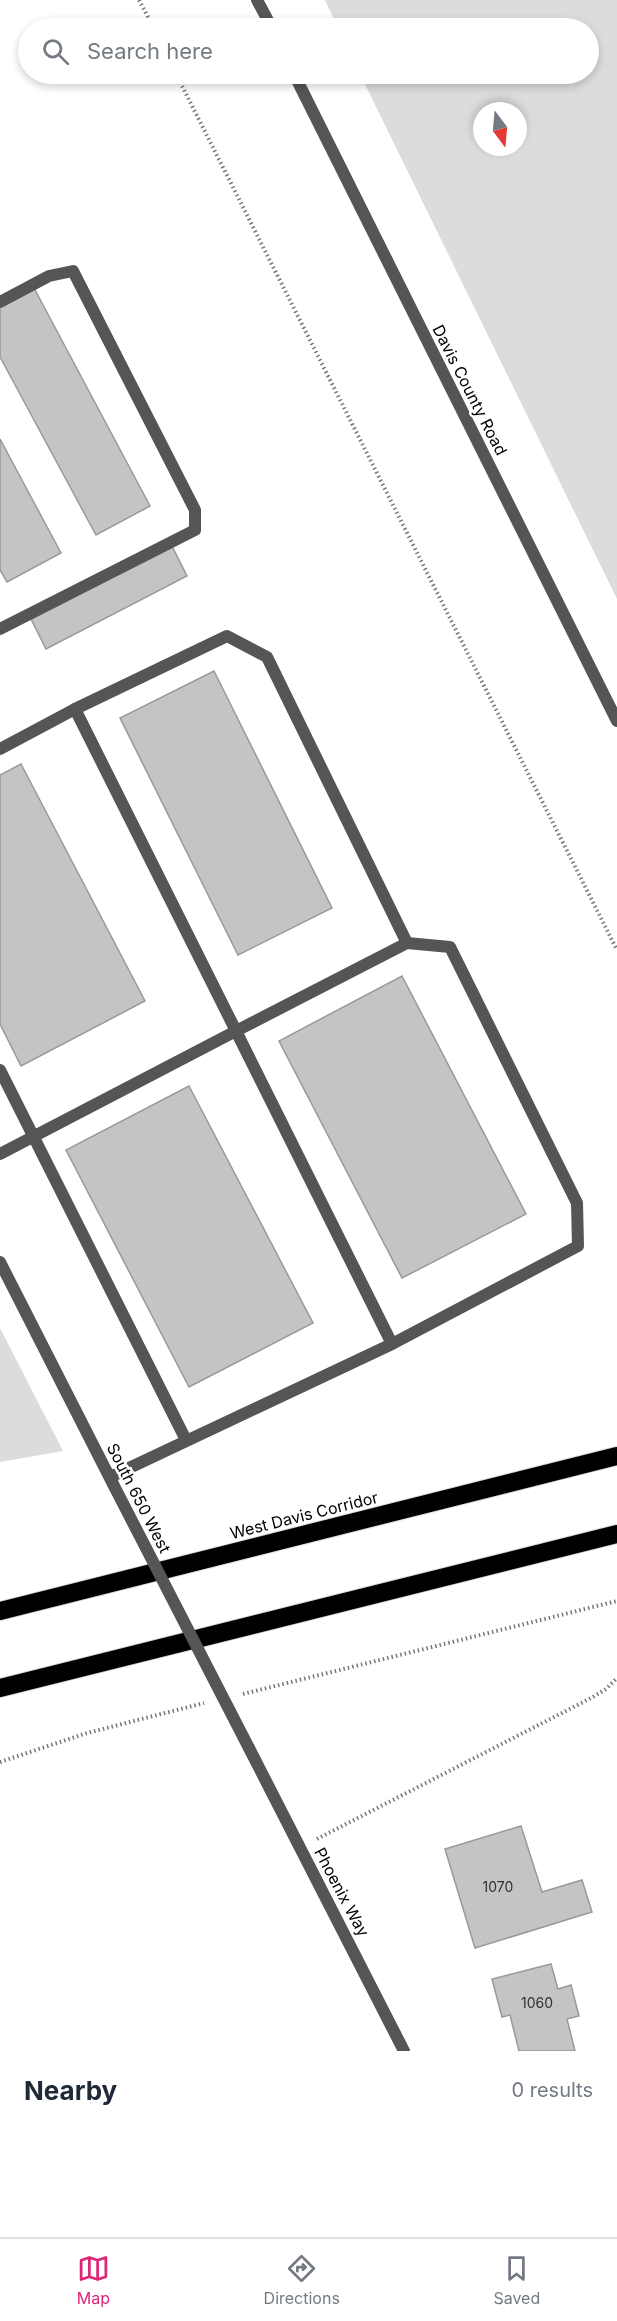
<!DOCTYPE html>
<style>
body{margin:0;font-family:Inter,sans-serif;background:#f6f6f7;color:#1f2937}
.compass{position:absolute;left:473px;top:102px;width:54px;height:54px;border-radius:50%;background:#fff;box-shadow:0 3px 9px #0003;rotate:164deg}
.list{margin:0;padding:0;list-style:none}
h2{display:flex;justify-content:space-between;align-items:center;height:78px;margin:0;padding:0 24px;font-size:26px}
h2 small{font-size:20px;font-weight:400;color:#747a83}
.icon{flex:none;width:33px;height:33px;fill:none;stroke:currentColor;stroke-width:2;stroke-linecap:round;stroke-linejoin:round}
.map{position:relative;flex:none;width:617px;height:2051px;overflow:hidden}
.search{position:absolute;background:#fff;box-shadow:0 3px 9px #0003;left:18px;right:18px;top:18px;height:66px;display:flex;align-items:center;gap:15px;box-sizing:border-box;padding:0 21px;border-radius:33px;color:#747a83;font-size:22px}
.sheet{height:186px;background:#fff}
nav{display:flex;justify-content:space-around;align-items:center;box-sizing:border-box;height:84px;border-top:2px solid #e0e1e3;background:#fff;font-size:16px;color:#747a83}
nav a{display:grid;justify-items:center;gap:3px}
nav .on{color:#db2777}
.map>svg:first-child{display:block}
.green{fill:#dcdcdc;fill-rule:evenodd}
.building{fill:#c4c4c4;stroke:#999;stroke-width:1.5}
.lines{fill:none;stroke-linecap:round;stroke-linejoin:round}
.highway-casing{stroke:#dbdbdb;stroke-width:20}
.path{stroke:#777;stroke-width:4;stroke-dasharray:1.5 3;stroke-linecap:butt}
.lane{stroke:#555;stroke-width:12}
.street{stroke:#555;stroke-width:12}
.highway{stroke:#000;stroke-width:18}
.street-bridge{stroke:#555;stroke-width:12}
.labels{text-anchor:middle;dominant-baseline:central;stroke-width:5;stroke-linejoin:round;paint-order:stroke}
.number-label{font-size:14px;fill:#313131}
.street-label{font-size:16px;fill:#000;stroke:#fff}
</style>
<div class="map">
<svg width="617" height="2051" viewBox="0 0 617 2051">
<rect width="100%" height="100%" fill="#fff"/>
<!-- green -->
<g class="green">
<path d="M325,0h292v599l-257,-525h228v-46h-250zM482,111h36v36h-36z"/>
<polygon points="0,1328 63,1451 0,1462"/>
</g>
<!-- building -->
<g class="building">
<polygon points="34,288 150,506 96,535 0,357 0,306"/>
<polygon points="0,439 61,553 7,582 0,570"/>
<polygon points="172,546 187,576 46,649 31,619"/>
<polygon points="214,671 332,908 238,955 120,718"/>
<polygon points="21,764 145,1001 21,1066 0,1024 0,775"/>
<polygon points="402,976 526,1214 402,1278 279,1041"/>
<polygon points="189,1086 313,1323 189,1387 66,1150"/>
<polygon points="521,1826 542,1892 582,1880 592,1912 475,1948 445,1849"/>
<polygon points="551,1964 558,1989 571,1985 579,2016 567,2019 575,2051 519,2051 510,2015 502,2017 492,1979"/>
</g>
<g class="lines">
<!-- highway casing -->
<g class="highway-casing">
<g id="highway">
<polyline points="0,1611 617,1456"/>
<polyline points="0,1688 617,1534"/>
</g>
</g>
<!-- path -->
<g class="path">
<polyline points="139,0 154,28"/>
<polyline points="176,74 617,950"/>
<polyline points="243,1694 617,1601"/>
<polyline points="0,1762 87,1733 204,1703"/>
<polyline points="317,1839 593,1697 606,1689 617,1678"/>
</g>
<!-- lane -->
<g class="lane">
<polyline points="0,302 49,276 73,271 195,510 195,530 0,629"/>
<polyline points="75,709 227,636 267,657 407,943"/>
<polyline points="0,749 75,709 236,1031 0,1154"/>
<polyline points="0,1070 186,1440"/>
<polyline points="110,1477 392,1344 236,1031 407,943 450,947 577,1203 578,1246 392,1344"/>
</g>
<!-- street -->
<g class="street">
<polyline points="257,0 272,28"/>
<polyline points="294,74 617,721"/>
<polyline points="0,1262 113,1484"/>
<polyline points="249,1748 404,2051"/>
</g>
<!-- highway -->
<use href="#highway" class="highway"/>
<!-- street-bridge -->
<polyline class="street-bridge" points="113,1484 249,1748"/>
</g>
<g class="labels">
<!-- number labels -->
<g class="number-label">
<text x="498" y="1886">1070</text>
<text x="537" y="2002">1060</text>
</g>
<!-- street labels -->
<g class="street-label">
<text transform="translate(470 390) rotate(63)">Davis County Road</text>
<text transform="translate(139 1498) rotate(63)">South 650 West</text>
<text transform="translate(304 1515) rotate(-14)">West Davis Corridor</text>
<text transform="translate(342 1892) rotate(62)">Phoenix Way</text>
</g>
</g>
</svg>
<svg class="compass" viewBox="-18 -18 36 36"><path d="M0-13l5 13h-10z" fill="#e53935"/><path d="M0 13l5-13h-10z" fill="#747a83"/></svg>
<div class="search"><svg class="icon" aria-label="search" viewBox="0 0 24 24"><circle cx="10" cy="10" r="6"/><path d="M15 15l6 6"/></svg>Search here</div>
</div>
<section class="sheet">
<h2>Nearby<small>0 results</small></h2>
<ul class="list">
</ul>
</section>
<nav>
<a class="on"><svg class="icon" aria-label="map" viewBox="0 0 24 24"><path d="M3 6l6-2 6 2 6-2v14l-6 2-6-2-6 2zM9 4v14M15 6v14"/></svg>Map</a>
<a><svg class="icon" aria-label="directions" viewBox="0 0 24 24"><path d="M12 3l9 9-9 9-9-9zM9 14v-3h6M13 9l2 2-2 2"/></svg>Directions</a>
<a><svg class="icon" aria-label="saved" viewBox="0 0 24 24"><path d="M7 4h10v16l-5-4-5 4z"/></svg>Saved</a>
</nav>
